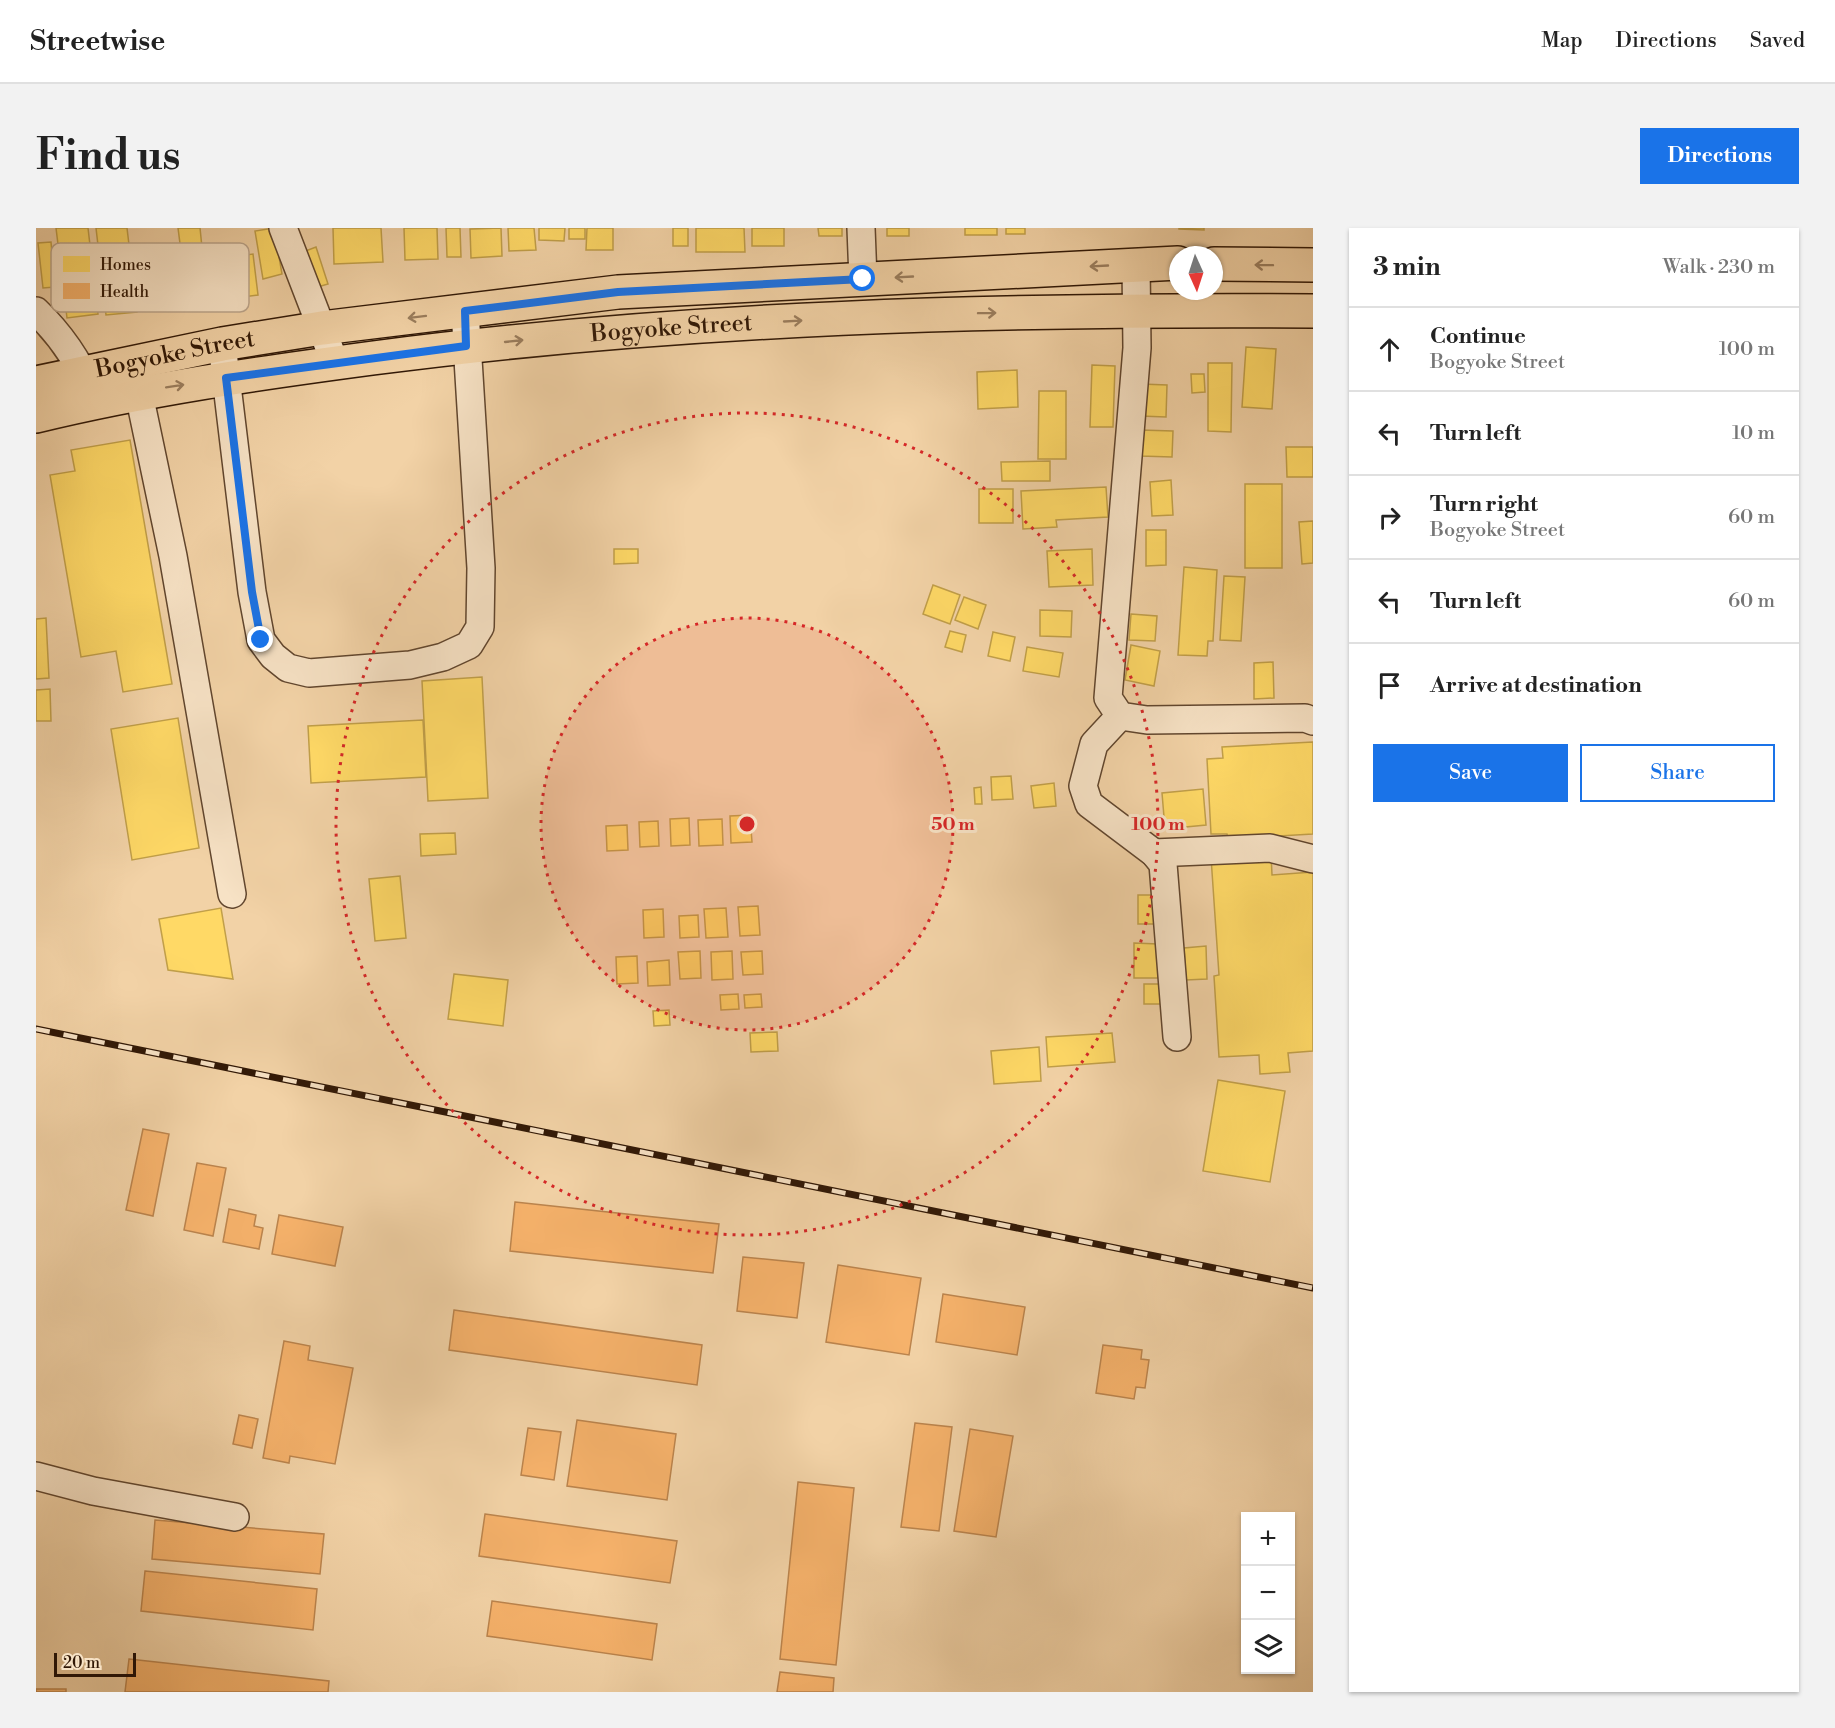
<!DOCTYPE html>
<meta charset="utf-8">
<style>
body{margin:0;font-family:"Libre Bodoni",serif;background:#f2f2f2;color:#222}
.controls{position:absolute;right:18px;bottom:18px;display:grid;overflow:hidden;border-radius:0px;box-shadow:0 2px 4px #0004}
.controls button{width:54px;height:54px;display:grid;place-items:center;padding:0;border:0;border-bottom:2px solid #e0e0e0;background:#fff;color:#222;font:30px sans-serif}
.compass{position:absolute;left:1133px;top:18px;width:54px;height:54px;border-radius:50%;background:#fff;box-shadow:0 2px 4px #0004;rotate:177deg}
.scale{position:absolute;left:18px;bottom:15px;width:82px;box-sizing:border-box;padding-left:6px;border:3px solid #311806;border-top:0;font-size:16px;line-height:21px;white-space:nowrap;color:#311806;-webkit-text-stroke:4px #f7e2c5;paint-order:stroke}
.stop{position:absolute;width:18px;height:18px;margin:-14px;border:4px solid #1a73e8;border-radius:50%;background:#fff}
.stop.end{background:#1a73e8;border-color:#fff;box-shadow:0 2px 6px #0008}
.list{margin:0;padding:0;list-style:none}
h2{display:flex;justify-content:space-between;align-items:center;height:78px;margin:0;padding:0 24px;font-size:26px}
h2 small{font-size:20px;font-weight:400;color:#767676}
.list li{display:grid;grid-template-columns:39px 1fr auto;gap:18px;align-items:center;box-sizing:border-box;height:84px;padding:0 24px;border-top:2px solid #e0e0e0}
.list b{display:block;font-size:22px;white-space:nowrap}
.list p{margin:0;font-size:20px;white-space:nowrap;color:#767676}
.list em{font-size:20px;font-style:normal;color:#767676}
.actions{display:flex;gap:12px;padding:18px 24px}
.actions a{flex:1;padding:14px 0;border:2px solid #1a73e8;border-radius:0px;text-align:center;font-size:21px;color:#1a73e8}
.actions .main{background:#1a73e8;color:#fff}
.icon{flex:none;width:33px;height:33px;fill:none;stroke:currentColor;stroke-width:2;stroke-linecap:round;stroke-linejoin:round}
.map{position:relative;flex:none;width:1277px;height:1464px;overflow:hidden;border-radius:0px}
header{display:flex;align-items:center;gap:36px;box-sizing:border-box;height:84px;padding:0 30px;background:#fff;border-bottom:2px solid #e0e0e0}
header strong{font-size:28px}
nav{display:flex;gap:33px;margin-inline-start:auto;font-size:21px}
.intro{display:flex;align-items:center;justify-content:space-between;box-sizing:border-box;height:144px;padding:0 36px}
h1{margin:0;font-size:42px}
.button{padding:15px 27px;border-radius:0px;background:#1a73e8;color:#fff;font-size:21px;font-weight:700}
main{display:flex;gap:36px;padding:0 36px}
aside{flex:1;background:#fff;border-radius:0px;box-shadow:0 2px 4px #0004}
.map>svg:first-child{display:block}
.homes{fill:#ffd966;stroke:#c19f49;stroke-width:1.5}
.health{fill:#f6b26b;stroke:#bb844d;stroke-width:1.5}
.lines{fill:none;stroke-linecap:round;stroke-linejoin:round}
.minor-casing{stroke:#61462e;stroke-width:30}
.major-casing{stroke:#311806;stroke-width:36}
.minor{stroke:#f7e2c5;stroke-width:27}
.major{stroke:#f2d2a6;stroke-width:33}
.rail-casing{stroke:#311806;stroke-width:7}
.rail{stroke:#f7e2c5;stroke-width:4.5;stroke-dasharray:14;stroke-linecap:butt}
.oneway{stroke:#9b7e5e}
.route{stroke:#1a73e8;stroke-width:8}
.ring{fill:none;stroke:#d62828;stroke-width:3;stroke-dasharray:3 6}
.labels{text-anchor:middle;dominant-baseline:central;stroke-width:6;stroke-linejoin:round;paint-order:stroke}
.street-label{font-size:24px;fill:#311806;stroke:#f7e2c5}
.key{fill:#f7e2c5;stroke:#bca58c;stroke-width:1.5}
.key-label{font-size:16px;fill:#311806}
.centre{fill:#d62828;stroke:#f7e2c5;stroke-width:3}
.ring-label{font-size:18px;text-anchor:middle;font-weight:bold;fill:#d62828;stroke:#f7e2c5;stroke-width:6;stroke-linejoin:round;paint-order:stroke}
</style>
<header>
<strong>Streetwise</strong>
<nav><a>Map</a><a>Directions</a><a>Saved</a></nav>
</header>
<div class="intro"><h1>Find us</h1><a class="button">Directions</a></div>
<main>
<div class="map">
<svg width="1277" height="1464" viewBox="0 0 1277 1464">
<rect width="100%" height="100%" fill="#f2d2a6"/>
<filter id="stains"><feTurbulence type="fractalNoise" baseFrequency=".00333" numOctaves="4"/><feColorMatrix values="0 0 0 0 .2 0 0 0 0 .09 0 0 0 0 .02 0 0 0 .5 -.17"/></filter>
<radialGradient id="worn" r=".72"><stop offset=".6" stop-color="#630" stop-opacity="0"/><stop offset="1" stop-color="#630" stop-opacity=".3"/></radialGradient>
<!-- homes -->
<g class="homes">
<polygon points="20,0 52,0 62,86 31,90"/>
<polygon points="60,0 91,0 101,84 70,87"/>
<polygon points="142,0 164,0 167,29 178,28 183,66 151,70"/>
<polygon points="238,0 246,46 227,51 219,3"/>
<polygon points="297,0 345,0 347,34 298,36"/>
<polygon points="368,0 401,0 402,31 369,32"/>
<polygon points="410,0 424,0 425,29 411,29"/>
<polygon points="465,0 466,28 435,30 434,1"/>
<polygon points="472,0 498,0 500,22 473,23"/>
<polygon points="503,0 529,0 528,13 503,12"/>
<rect x="533" y="0" width="16" height="11"/>
<polygon points="551,0 577,0 577,22 550,22"/>
<rect x="637" y="0" width="15" height="18"/>
<polygon points="660,0 708,0 709,24 660,24"/>
<rect x="716" y="0" width="32" height="18"/>
<polygon points="782,0 806,0 806,8 783,8"/>
<rect x="851" y="0" width="22" height="8"/>
<rect x="929" y="0" width="32" height="7"/>
<rect x="970" y="0" width="19" height="6"/>
<polygon points="1143,0 1168,0 1168,2 1143,1"/>
<polygon points="15,14 19,59 7,60 2,15"/>
<polygon points="280,19 292,56 278,60 267,24"/>
<polygon points="217,26 222,67 199,70 194,29"/>
<polygon points="1210,119 1240,121 1236,181 1206,179"/>
<polygon points="1172,135 1196,135 1195,204 1172,203"/>
<polygon points="1056,137 1079,138 1077,199 1054,199"/>
<polygon points="981,142 982,179 942,181 941,144"/>
<polygon points="1155,146 1168,146 1169,164 1156,165"/>
<polygon points="1105,156 1131,157 1130,189 1104,188"/>
<polygon points="1003,163 1030,163 1030,231 1002,231"/>
<polygon points="1104,202 1137,203 1136,229 1104,228"/>
<polygon points="94,212 136,456 87,464 80,423 45,429 14,247 39,243 35,222"/>
<polygon points="1250,219 1277,219 1277,249 1251,249"/>
<polygon points="1014,233 1014,253 966,253 965,234"/>
<polygon points="1135,252 1137,287 1116,288 1114,254"/>
<rect x="1209" y="256" width="37" height="84"/>
<polygon points="1070,259 1072,289 1020,292 1021,299 987,301 985,263"/>
<rect x="943" y="261" width="34" height="34"/>
<polygon points="1277,293 1277,335 1266,336 1263,294"/>
<polygon points="1110,302 1130,302 1130,337 1110,338"/>
<polygon points="578,321 602,321 602,335 578,336"/>
<polygon points="1056,321 1057,357 1013,359 1011,323"/>
<polygon points="1148,339 1181,342 1177,413 1172,413 1171,428 1142,427"/>
<polygon points="1188,348 1209,349 1205,413 1184,412"/>
<polygon points="897,357 924,367 914,396 887,386"/>
<polygon points="928,369 950,377 942,401 919,392"/>
<polygon points="1004,382 1036,383 1035,409 1004,408"/>
<polygon points="1095,386 1121,388 1119,413 1093,412"/>
<polygon points="10,390 13,450 0,451 0,391"/>
<polygon points="914,403 930,407 926,424 909,419"/>
<polygon points="957,404 979,409 974,433 952,428"/>
<polygon points="1095,417 1124,423 1118,458 1089,452"/>
<polygon points="991,419 1027,425 1023,449 987,443"/>
<polygon points="1237,434 1238,470 1218,471 1218,435"/>
<polygon points="446,449 452,570 392,573 386,453"/>
<polygon points="14,461 15,493 0,493 0,462"/>
<polygon points="142,490 163,620 96,632 75,501"/>
<polygon points="387,492 390,549 275,555 272,498"/>
<polygon points="1277,514 1277,606 1192,611 1191,606 1175,606 1171,531 1187,530 1186,519"/>
<polygon points="975,548 977,571 956,572 955,549"/>
<polygon points="1018,555 1020,578 998,580 995,558"/>
<polygon points="945,559 946,576 939,576 938,560"/>
<polygon points="1167,561 1170,597 1129,601 1126,565"/>
<polygon points="714,587 716,614 695,615 694,588"/>
<polygon points="653,590 654,617 635,618 634,591"/>
<polygon points="686,591 687,617 663,618 662,592"/>
<polygon points="622,593 623,618 604,619 603,594"/>
<polygon points="591,597 592,622 571,623 570,598"/>
<polygon points="419,605 420,626 385,628 384,606"/>
<polygon points="1235,625 1236,647 1277,644 1277,823 1252,825 1254,844 1224,846 1223,827 1183,829 1178,748 1183,747 1175,629"/>
<polygon points="364,648 370,710 339,713 333,651"/>
<polygon points="1102,667 1122,667 1123,696 1102,696"/>
<polygon points="722,678 724,707 704,708 702,679"/>
<polygon points="185,680 197,751 132,742 123,691"/>
<polygon points="690,680 692,709 670,710 668,681"/>
<polygon points="627,681 628,709 608,710 607,682"/>
<polygon points="662,687 663,709 644,710 643,688"/>
<polygon points="1098,715 1122,716 1122,750 1098,750"/>
<polygon points="1170,718 1171,751 1150,752 1148,720"/>
<polygon points="664,723 665,750 644,751 642,724"/>
<polygon points="696,723 697,751 676,752 675,724"/>
<polygon points="726,723 727,746 707,747 705,724"/>
<polygon points="601,728 602,755 581,756 580,729"/>
<polygon points="633,732 634,757 612,758 611,734"/>
<polygon points="418,746 472,752 467,798 412,791"/>
<rect x="1108" y="756" width="17" height="20"/>
<polygon points="702,766 703,781 685,782 684,767"/>
<polygon points="725,766 726,779 709,780 708,767"/>
<polygon points="633,782 634,797 618,798 617,783"/>
<polygon points="741,804 742,823 715,824 714,805"/>
<polygon points="1076,805 1079,834 1012,839 1010,809"/>
<polygon points="1003,819 1005,853 958,856 955,823"/>
<polygon points="1182,852 1249,863 1234,954 1167,943"/>
</g>
<!-- health -->
<g class="health">
<polygon points="107,901 133,906 117,988 90,982"/>
<polygon points="161,935 190,940 177,1008 148,1002"/>
<polygon points="479,974 683,996 677,1045 474,1023"/>
<polygon points="193,981 220,987 218,998 227,1000 223,1021 187,1014"/>
<polygon points="243,987 307,999 299,1038 236,1026"/>
<polygon points="707,1029 768,1035 761,1090 701,1083"/>
<polygon points="802,1037 885,1050 873,1127 790,1114"/>
<polygon points="907,1066 989,1079 981,1127 900,1114"/>
<polygon points="418,1082 666,1117 661,1157 413,1122"/>
<polygon points="248,1113 274,1118 272,1132 317,1140 299,1236 254,1228 253,1235 227,1230"/>
<polygon points="1067,1117 1106,1122 1105,1131 1113,1132 1109,1160 1100,1159 1098,1171 1060,1165"/>
<polygon points="203,1187 222,1191 216,1220 197,1216"/>
<polygon points="541,1192 640,1206 631,1272 531,1258"/>
<polygon points="879,1195 916,1199 903,1303 865,1299"/>
<polygon points="492,1200 525,1204 518,1252 485,1247"/>
<polygon points="934,1201 977,1208 960,1309 918,1303"/>
<polygon points="762,1254 818,1260 800,1437 744,1431"/>
<polygon points="449,1286 641,1313 634,1355 443,1328"/>
<polygon points="119,1292 288,1306 284,1346 116,1331"/>
<polygon points="109,1343 281,1361 277,1402 105,1383"/>
<polygon points="456,1373 621,1396 616,1432 451,1408"/>
<polygon points="93,1431 293,1453 292,1464 89,1464"/>
<polygon points="744,1444 798,1450 797,1464 741,1464"/>
<rect x="0" y="1461" width="30" height="3"/>
</g>
<g class="lines">
<!-- minor casing -->
<g class="minor-casing">
<g id="minor">
<polyline points="247,0 299,135"/>
<polyline points="825,0 827,51"/>
<polyline points="1100,36 1101,120 1072,470 1084,488 1111,492 1269,490 1277,493"/>
<path d="M0,83c23,22 43,51 55,80"/>
<polyline points="186,116 216,364 225,412 237,428 252,440 273,445 374,437 407,429 433,417 444,399 445,340 429,83"/>
<polyline points="99,147 137,328 196,666"/>
<polyline points="1084,488 1058,516 1047,558 1053,576 1118,625 1127,636 1141,809"/>
<polyline points="1118,625 1234,620 1277,631"/>
<polyline points="0,1248 57,1263 199,1289"/>
</g>
</g>
<!-- major casing -->
<g class="major-casing">
<g id="major">
<polyline points="1178,36 1277,37"/>
<path id="s1" d="M0,155l186,-39 100,-16 296,-36 560,-29"/>
<path id="s2" d="M0,188c111,-27 224,-43 337,-58 312,-41 626,-49 940,-47"/>
</g>
</g>
<!-- minor -->
<use href="#minor" class="minor"/>
<!-- major -->
<use href="#major" class="major"/>
<!-- rail casing -->
<g class="rail-casing">
<polyline id="rail" points="0,801 1277,1060"/>
</g>
<!-- rail -->
<use href="#rail" class="rail"/>
</g>
<!-- one-way arrows -->
<defs><path id="oneway-shaft" d="M-6 0H5M1.5-3L5.5 0L1.5 3" fill="none" stroke-width="1.6" stroke-linecap="round" stroke-linejoin="round" transform="scale(1.5)"/></defs>
<g class="oneway">
<use href="#oneway-shaft" transform="translate(1228 37) rotate(-179)"/>
<use href="#oneway-shaft" transform="translate(1063 38) rotate(177)"/>
<use href="#oneway-shaft" transform="translate(868 49) rotate(177)"/>
<use href="#oneway-shaft" transform="translate(951 85) rotate(-1)"/>
<use href="#oneway-shaft" transform="translate(381 89) rotate(173)"/>
<use href="#oneway-shaft" transform="translate(757 93) rotate(-3)"/>
<use href="#oneway-shaft" transform="translate(478 113) rotate(-6)"/>
<use href="#oneway-shaft" transform="translate(139 158) rotate(-9)"/>
</g>
<g class="lines">
<!-- route -->
<polyline class="route" points="225,412 216,364 190,150 430,118 429,83 582,64 827,51"/>
</g>
<!-- distance rings -->
<circle cx="711" cy="596" r="206" fill="#d62828" fill-opacity=".12"/>
<g class="ring">
<circle cx="711" cy="596" r="206"/>
<circle cx="711" cy="596" r="411"/>
</g>
<g class="labels">
<!-- street labels -->
<g class="street-label">
<text stroke="none"><textPath href="#s2" startOffset="642">Bogyoke Street</textPath></text>
<text stroke="none"><textPath href="#s1" startOffset="142">Bogyoke Street</textPath></text>
</g>
</g>
<!-- legend -->
<rect x="15" y="15" width="198" height="69" rx="9" class="key"/>
<rect x="27" y="28" width="27" height="16" fill="#ffd966"/>
<rect x="27" y="55" width="27" height="16" fill="#f6b26b"/>
<g class="key-label">
<text x="64" y="42">Homes</text>
<text x="64" y="69">Health</text>
</g>
<circle cx="711" cy="596" r="9" class="centre"/>
<g class="ring-label">
<text x="917" y="602">50 m</text>
<text x="1122" y="602">100 m</text>
</g>
<rect width="100%" height="100%" filter="url(#stains)"/>
<rect width="100%" height="100%" fill="url(#worn)"/>
</svg>
<div class="controls">
<button>+</button>
<button>−</button>
<button><svg class="icon" aria-label="layers" viewBox="0 0 24 24"><path d="M12 4l9 5-9 5-9-5zM3 14l9 5 9-5"/></svg></button>
</div>
<svg class="compass" viewBox="-18 -18 36 36"><path d="M0-13l5 13h-10z" fill="#e53935"/><path d="M0 13l5-13h-10z" fill="#767676"/></svg>
<div class="scale">20 m</div>
<div class="stop" style="left:827px;top:51px"></div>
<div class="stop end" style="left:225px;top:412px"></div>
</div>
<aside>
<h2>3 min<small>Walk · 230 m</small></h2>
<ul class="list">
<li><svg class="icon" aria-label="ahead" viewBox="0 0 24 24"><path d="M12 20V5M6 11l6-6 6 6"/></svg><div><b>Continue</b><p>Bogyoke Street</p></div><em>100 m</em></li>
<li><svg class="icon" aria-label="left" viewBox="0 0 24 24"><path d="M17 20v-9H6M10 6l-5 5 5 5"/></svg><div><b>Turn left</b></div><em>10 m</em></li>
<li><svg class="icon" aria-label="right" viewBox="0 0 24 24"><path d="M7 20v-9h11M14 6l5 5-5 5"/></svg><div><b>Turn right</b><p>Bogyoke Street</p></div><em>60 m</em></li>
<li><svg class="icon" aria-label="left" viewBox="0 0 24 24"><path d="M17 20v-9H6M10 6l-5 5 5 5"/></svg><div><b>Turn left</b></div><em>60 m</em></li>
<li><svg class="icon" aria-label="arrive" viewBox="0 0 24 24"><path d="M6 21V4h12l-3 4 3 4H6"/></svg><div><b>Arrive at destination</b></div></li>
</ul>
<div class="actions"><a class="main">Save</a><a>Share</a></div>
</aside>
</main>
